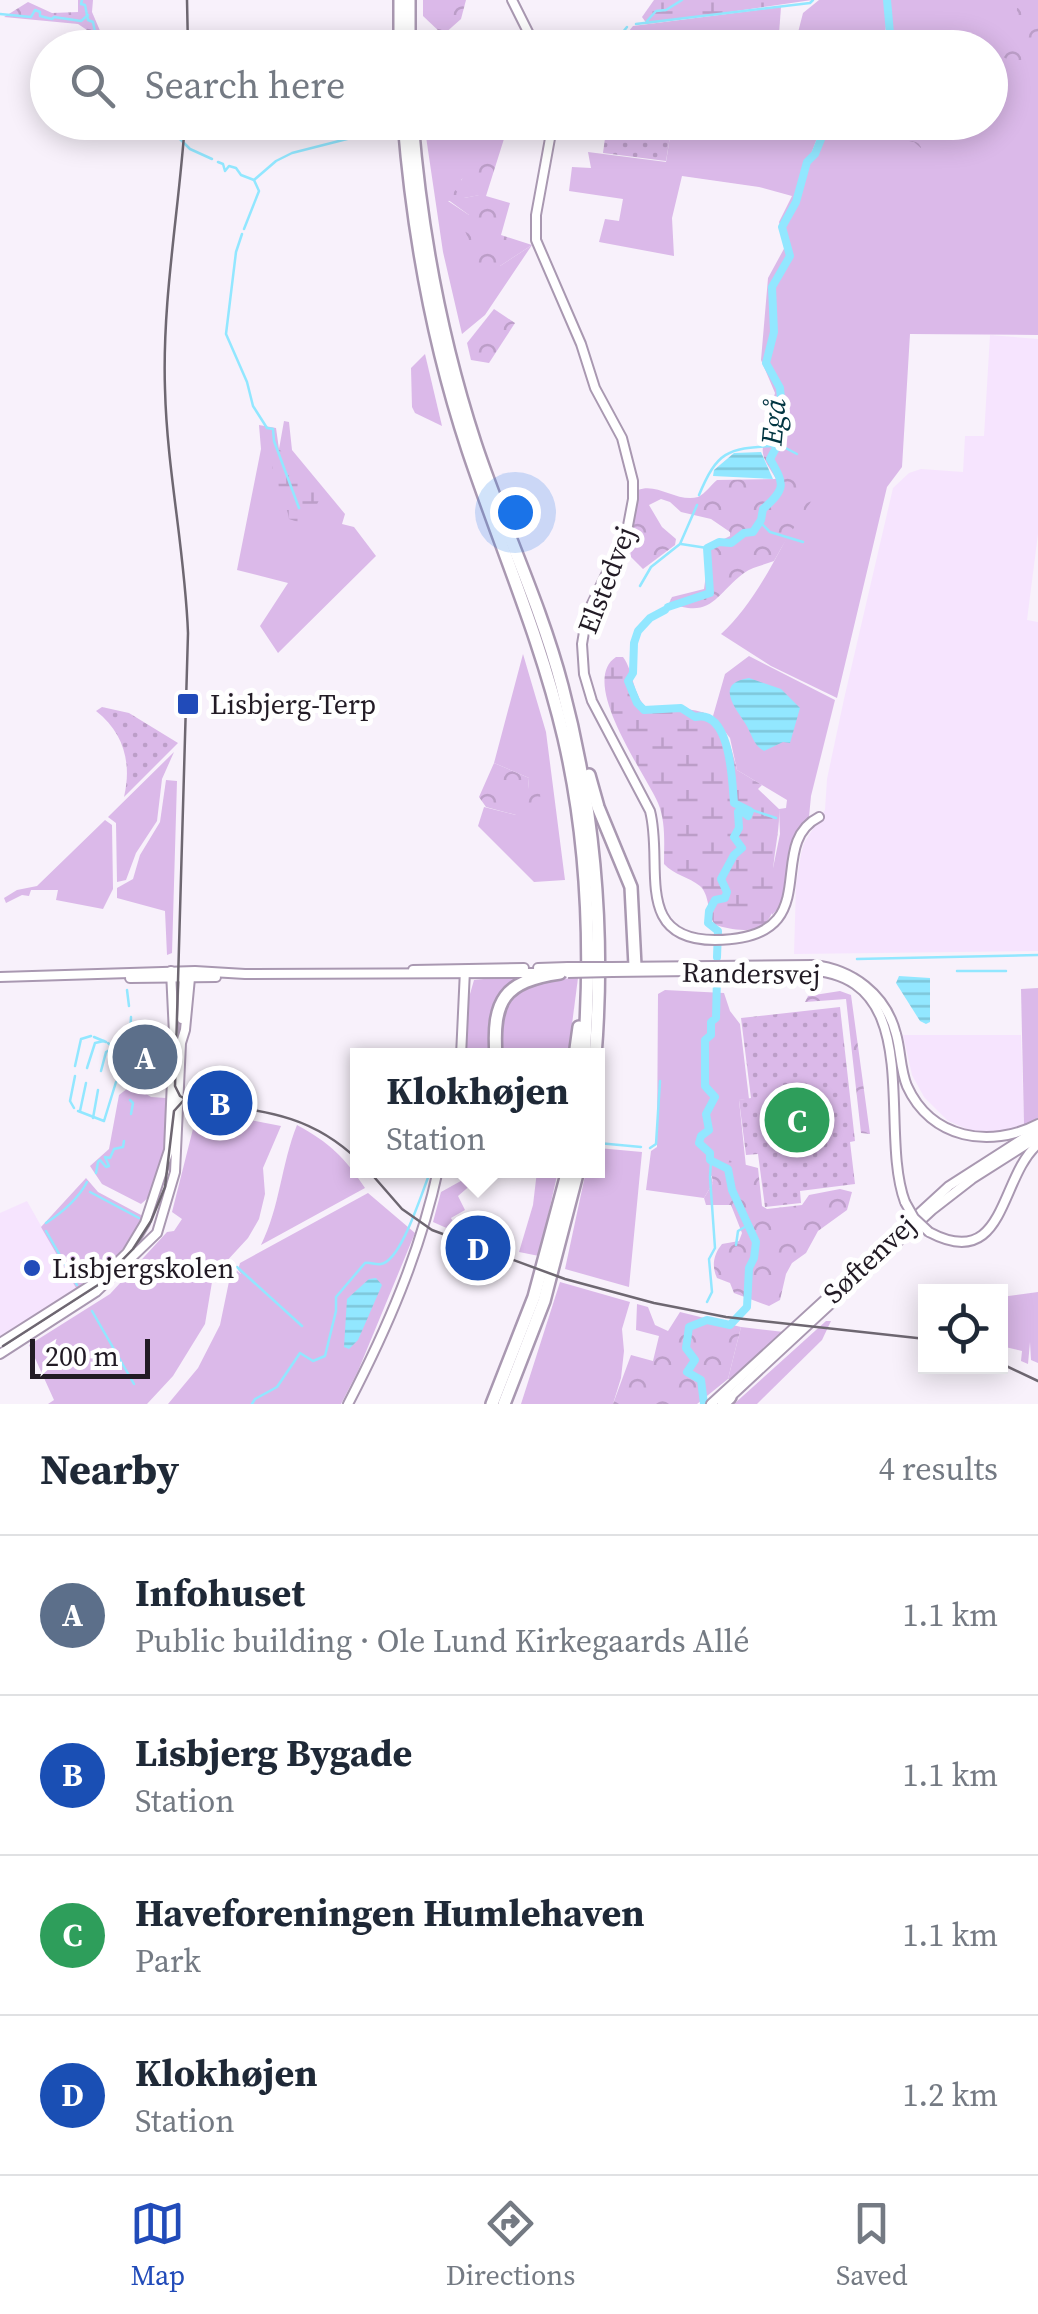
<!DOCTYPE html>
<meta charset="utf-8">
<style>
body{margin:0;font-family:"Source Serif 4",serif;background:#f6f6f7;color:#1f2937}
.controls{position:absolute;right:30px;bottom:30px;display:grid;overflow:hidden;border-radius:0px;box-shadow:0 5px 25px #0003}
.controls button{width:90px;height:90px;display:grid;place-items:center;padding:0;border:0;border-bottom:2px solid #e0e1e3;background:#fff;color:#1f2937;font:50px sans-serif}
.scale{position:absolute;left:30px;bottom:25px;width:120px;box-sizing:border-box;padding-left:10px;border:5px solid #221b25;border-top:0;font-size:28px;line-height:35px;white-space:nowrap;color:#221b25;-webkit-text-stroke:8px #fff;paint-order:stroke}
.you{position:absolute;left:515px;top:512px;width:35px;height:35px;margin:-25px;border:8px solid #fff;border-radius:50%;background:#1a73e8;box-shadow:0 0 0 15px #1a73e833}
.badge{display:grid;place-items:center;width:65px;height:65px;border-radius:50%;background:#214bb9;color:#fff;font-size:32px;font-weight:700}
.pin{position:absolute;translate:-50% -50%;border:5px solid #fff;box-shadow:0 2px 10px #0006}
.popup{position:absolute;left:350px;top:1048px;width:255px;height:130px;box-sizing:border-box;display:grid;place-content:center;border-radius:0px;background:#fff;filter:drop-shadow(0 2px 8px #0005);font-size:32px;white-space:nowrap;color:#747a83}
.popup b{font-size:38px;color:#1f2937}
.popup::after{content:'';position:absolute;left:50%;top:100%;margin-left:-20px;border:20px solid transparent;border-top-color:#fff}
.list{margin:0;padding:0;list-style:none}
h2{display:flex;justify-content:space-between;align-items:center;height:130px;margin:0;padding:0 40px;font-size:42px}
h2 small{font-size:32px;font-weight:400;color:#747a83}
.list li{display:grid;grid-template-columns:65px 1fr auto;gap:30px;align-items:center;box-sizing:border-box;height:160px;padding:0 40px;border-top:2px solid #e0e1e3}
.list b{display:block;font-size:38px;white-space:nowrap}
.list p{margin:0;font-size:32px;white-space:nowrap;color:#747a83}
.list em{font-size:32px;font-style:normal;color:#747a83}
.icon{flex:none;width:55px;height:55px;fill:none;stroke:currentColor;stroke-width:2;stroke-linecap:round;stroke-linejoin:round}
.map{position:relative;flex:none;width:1038px;height:1404px;overflow:hidden}
.search{position:absolute;background:#fff;box-shadow:0 5px 25px #0003;left:30px;right:30px;top:30px;height:110px;display:flex;align-items:center;gap:25px;box-sizing:border-box;padding:0 35px;border-radius:55px;color:#747a83;font-size:38px}
.sheet{height:770px;background:#fff}
nav{display:flex;justify-content:space-around;align-items:center;box-sizing:border-box;height:140px;border-top:2px solid #e0e1e3;background:#fff;font-size:28px;color:#747a83}
nav a{display:grid;justify-items:center;gap:5px}
nav .on{color:#214bb9}
.map>svg:first-child{display:block}
.built{fill:#f6e4fe}
.green{fill:#dbb9e9}
.forest{fill:url(#forest-crowns)}
.wetland{fill:url(#wetland-marsh)}
.garden{fill:url(#garden-dots)}
.water{fill:url(#water-rules)}
.lines{fill:none;stroke-linecap:round;stroke-linejoin:round}
.stream{stroke:#92e7ff;stroke-width:2.5}
.river{stroke:#92e7ff;stroke-width:8}
.secondary-casing{stroke:#a998b1;stroke-width:12}
.highway-casing{stroke:#a998b1;stroke-width:16}
.secondary{stroke:#fff;stroke-width:8}
.highway{stroke:#fff;stroke-width:11}
.tram{stroke:#6e6771;stroke-width:2.5}
.secondary-bridge-casing{stroke:#a998b1;stroke-width:12;stroke-linecap:butt}
.secondary-bridge{stroke:#fff;stroke-width:8}
.poi-dot{fill:#214bb9;stroke:#fff;stroke-width:4}
.labels{text-anchor:middle;dominant-baseline:central;stroke-width:10;stroke-linejoin:round;paint-order:stroke}
.street-label{font-size:28px;fill:#221b25;stroke:#fff}
.poi-label{font-size:28px;fill:#221b25;stroke:#fff;text-anchor:start}
.water-label{font-size:30px;font-style:italic;fill:#003541;stroke:#fff}
</style>
<div class="map">
<svg width="1038" height="1404" viewBox="0 0 1038 1404">
<defs>
<pattern id="forest-crowns" width="20" height="18" patternUnits="userSpaceOnUse" patternTransform="scale(2.5)"><rect width="20" height="18" fill="#dbb9e9"/><path d="M2 6a3 3 0 1 1 6 0M12 15a3 3 0 1 1 6 0" fill="none" stroke="#bc9ec8"/></pattern>
<pattern id="wetland-marsh" width="20" height="14" patternUnits="userSpaceOnUse" patternTransform="scale(2.5)"><rect width="20" height="14" fill="#dbb9e9"/><path d="M1 5h8M5 5V1M11 12h8M15 12V8" fill="none" stroke="#bc9ec8"/></pattern>
<pattern id="garden-dots" width="8" height="8" patternUnits="userSpaceOnUse" patternTransform="scale(2.5)"><rect width="8" height="8" fill="#dbb9e9"/><path d="M2 2h.1M6 6h.1" fill="none" stroke="#bc9ec8" stroke-width="1.8" stroke-linecap="round"/></pattern>
<pattern id="water-rules" width="6" height="5" patternUnits="userSpaceOnUse" patternTransform="scale(2.5)"><rect width="6" height="5" fill="#92e7ff"/><path d="M0 2.5h6" fill="none" stroke="#7ec6da"/></pattern>
</defs>
<rect width="100%" height="100%" fill="#f8f1fb"/>
<!-- built -->
<g class="built">
<polygon points="990,335 1038,339 1038,534 1027,620 1038,622 1038,951 794,954 796,885 801,854 804,843 825,810 827,779 844,699 893,488 909,473 921,469 963,472 965,436 984,436"/>
<polygon points="903,1035 1021,1035 1024,1125 993,1133 974,1132 948,1121 924,1097 912,1075"/>
<polygon points="27,1201 76,1288 0,1336 0,1213"/>
</g>
<!-- green -->
<g class="green">
<path d="M819,0h65c1,17 7,35 -8,47l-82,1 9,-35z"/>
<path d="M887,0h151v335l-128,-1 -8,133 -15,20 -50,211 -66,-32 -50,-32c36,-32 65,-95 87,-139l-43,-64 10,-38 -14,-33 7,-82 18,-33 -7,-23 13,-26 -33,-9 -77,-11 -10,42 2,38 -75,-14 6,-23 14,2 4,-22 -54,-8 3,-24 19,1 -3,-16 78,10 6,-38 -11,-1h106l-4,11 3,1 4,-12h53l-14,36 6,-5 13,-31 162,-1v-74l-104,-1 4,-14z"/>
<polygon points="781,7 778,47 616,47 633,26"/>
<polygon points="424,123 454,123 458,126 461,123 467,123 504,139 461,180 480,195 448,201 469,215 500,266 532,245 485,315 462,334 443,252"/>
<polygon points="425,354 442,426 415,413 412,407 411,368"/>
<polygon points="284,421 289,422 292,450 345,514 342,524 354,527 376,556 278,653 260,626 288,583 237,570 261,449 259,425 276,428 279,449"/>
<polygon points="523,654 546,732 565,880 534,882 478,826 484,807 516,815 528,789 529,778 494,763"/>
<path d="M749,656l86,44 -24,96 -2,21c-29,29 -9,73 -37,98v-42l8,-39 -1,-25 7,-1 1,-8 -50,-30 -7,-32 -17,-22 12,-42z"/>
<polygon points="174,752 162,779 157,821 136,853 126,880 117,882 116,823 108,817"/>
<polygon points="166,780 177,781 172,953 167,955 165,911 117,898 117,888 133,879 140,855 160,822"/>
<polygon points="105,820 112,825 113,889 103,909 56,900 58,890 31,890 29,896 22,895 6,903 4,898 17,890 37,886"/>
<polygon points="533,974 503,993 493,1055 462,1056 466,1008 474,980"/>
<path d="M578,978l-10,77 -68,1c-2,-66 16,-75 78,-78z"/>
<polygon points="1038,988 1038,1118 1024,1125 1021,989"/>
<polygon points="665,990 724,993 730,1011 740,1024 749,1099 739,1100 746,1167 711,1176 713,1183 704,1198 646,1190 651,1151 657,1147 658,994"/>
<path d="M132,1085l19,12 15,1c-1,27 0,90 -25,106l-39,-20 -12,-18 19,-17 10,-54z"/>
<polygon points="208,1112 281,1126 263,1168 265,1194 259,1219 248,1238 213,1276 205,1324 173,1376 147,1404 48,1404 54,1400 29,1345 110,1294 167,1232 174,1231 182,1219 172,1212 195,1121"/>
<path d="M297,1125c32,17 49,34 68,63l-104,57c19,-38 20,-80 36,-120z"/>
<polygon points="598,1148 642,1152 629,1287 565,1269 586,1171 598,1170"/>
<polygon points="537,1171 558,1171 539,1256 519,1252 533,1205"/>
<polygon points="468,1177 473,1178 473,1183 458,1196 465,1210 451,1218 460,1234 433,1222 441,1192"/>
<path d="M86,1178l12,14 43,23 1,3c-11,30 -40,53 -66,70l-35,-61z"/>
<polygon points="368,1193 415,1233 358,1371 341,1404 168,1404 198,1368 220,1325 232,1267 241,1274 238,1270 240,1263"/>
<polygon points="560,1282 630,1302 622,1329 624,1351 621,1378 613,1404 521,1404"/>
<polygon points="1038,1292 1038,1363 1031,1360 1030,1342 1028,1364 1021,1361 1022,1351 1001,1346 1001,1297"/>
<polygon points="826,1321 831,1321 822,1340 757,1404 734,1404"/>
<polygon points="741,1327 784,1332 732,1379 728,1379"/>
</g>
<!-- forest -->
<g class="forest">
<polygon points="78,0 93,0 92,12 107,47 95,47 90,32 78,24 4,17 28,2 52,13 78,12"/>
<polygon points="423,0 466,0 461,19 443,35 423,16"/>
<polygon points="1030,3 1038,19 1038,72 1021,67 998,54 1006,39 1019,37 1016,29 1017,8"/>
<polygon points="467,123 509,123 486,196 510,203 501,235 532,245 500,266 480,266 465,231 469,215 440,194 443,186 451,186 464,198 479,195 461,181 473,156 503,139"/>
<polygon points="902,123 951,123 943,157 938,163 914,142 900,142"/>
<polygon points="494,309 515,323 489,363 471,360 467,343"/>
<path d="M770,435c13,4 22,8 34,13l-2,29 9,10 1,13c-13,20 -26,39 -38,61 -10,4 -22,6 -30,12 -30,23 -32,46 -75,30l3,-6 32,-8 6,-43 20,-10v-4l-19,-13 -30,-7 -11,-10 -9,-3 -12,6 13,22 14,12 -1,6 -32,24 -12,-12 -1,-7 8,-60c19,-8 40,13 60,7 7,-3 13,-12 19,-17l59,-1c-8,-15 -22,-28 -6,-44z"/>
<polygon points="494,763 529,778 528,789 540,793 541,809 534,816 516,815 486,807 479,797"/>
<polygon points="840,991 851,995 870,1134 861,1133 846,999 805,1002 808,996"/>
<path d="M720,1158l38,10 4,38 5,3 35,-4 7,-10 31,-6 12,3 -5,18 -29,21 -12,22 -14,10 -6,11 -6,26 -11,6 -35,-13 -4,-10 -13,-5c-6,-13 -3,-24 5,-34l17,-3 3,-8 -11,-28h-25l-2,-7 9,-15 -3,-18z"/>
<polygon points="637,1304 648,1307 655,1325 668,1331 680,1312 741,1327 728,1379 697,1404 613,1404 631,1355 653,1361 659,1336 636,1330"/>
</g>
<!-- wetland -->
<g class="wetland">
<polygon points="654,0 812,0 647,24 642,17"/>
<path d="M280,450l40,48 -11,23 -5,3 -15,-5c-2,-16 -13,-24 -10,-42l-7,-7 3,-18z"/>
<path d="M616,657h7c11,15 9,35 22,49 61,5 77,-3 92,64l25,15 -4,4 21,20c1,22 -5,41 -6,64 -1,12 4,29 -1,40 -10,24 -39,17 -57,12 -8,-12 -5,-30 -15,-39 -11,-9 -26,-11 -36,-22 0,-20 2,-42 -6,-61 -13,-30 -80,-121 -42,-146z"/>
</g>
<!-- garden -->
<g class="garden">
<polygon points="607,123 672,124 666,161 603,153"/>
<path d="M102,707l27,6 49,30 -54,54c8,-34 0,-64 -28,-86z"/>
<polygon points="840,1007 855,1141 850,1142 855,1184 800,1191 801,1203 765,1207 758,1154 746,1155 739,1100 751,1098 741,1018"/>
</g>
<!-- water -->
<g class="water">
<polygon points="761,452 773,479 713,476 714,470 734,453"/>
<path d="M749,678l32,11 19,19 -10,35 -7,-1 -19,9c-11,-6 -12,-17 -19,-28 -11,-17 -30,-40 4,-45z"/>
<polygon points="899,976 930,978 930,1022 926,1024 920,1021 896,983"/>
<polygon points="376,1278 382,1285 358,1340 349,1349 344,1347 347,1299 369,1279"/>
</g>
<g class="lines">
<!-- stream -->
<g class="stream">
<polyline points="82,0 81,4 85,5 88,20 93,22 97,42 102,48"/>
<polyline points="0,14 31,17 35,10 40,12 40,16 52,19 54,17 81,21 88,15"/>
<polyline points="647,21 656,11 666,10 682,0"/>
<polyline points="636,24 810,3 813,0"/>
<path d="M539,45c10,0 23,-4 33,-3 28,2 35,12 55,-15"/>
<polyline points="163,122 190,149 212,159"/>
<polyline points="420,124 431,122"/>
<polyline points="218,162 223,164 225,171 229,166 236,168 241,175 254,180 276,161 292,153 398,126"/>
<polyline points="244,229 259,191 254,180"/>
<polyline points="242,234 236,252 226,334 247,382 253,406 267,428 273,429 274,441 299,508"/>
<polyline points="776,443 797,454"/>
<path d="M699,495c18,-43 28,-47 73,-49"/>
<polyline points="760,522 770,532 803,542"/>
<polyline points="681,544 707,548"/>
<polyline points="640,586 651,567 680,544 697,505"/>
<polyline points="749,809 776,818"/>
<polyline points="857,959 1038,955"/>
<polyline points="957,971 1006,971"/>
<polyline points="127,990 129,1006"/>
<polyline points="94,1037 106,1042"/>
<polyline points="130,1039 131,1017"/>
<polyline points="108,1043 116,1050"/>
<polyline points="75,1066 81,1039 91,1036"/>
<polyline points="87,1068 95,1043 104,1041"/>
<polyline points="101,1071 106,1052 113,1048"/>
<polyline points="117,1075 118,1052"/>
<polyline points="126,1081 128,1052"/>
<polyline points="130,1100 133,1103 131,1114"/>
<polyline points="74,1108 70,1101 75,1076"/>
<polyline points="78,1111 104,1121 116,1082"/>
<polyline points="80,1111 86,1083"/>
<polyline points="93,1118 98,1090"/>
<polyline points="598,1143 641,1147"/>
<polyline points="650,1148 656,1144 660,1081"/>
<polyline points="96,1173 98,1162 100,1160 106,1167 109,1166 105,1157 110,1158 114,1149 123,1147 124,1141"/>
<polyline points="90,1192 139,1218"/>
<path d="M46,1223c17,-11 32,-24 41,-41"/>
<polyline points="46,1231 77,1285"/>
<polyline points="736,1245 738,1231 748,1225"/>
<polyline points="237,1267 302,1326"/>
<polyline points="707,1302 712,1292 709,1259 715,1248 710,1177 711,1160"/>
<polyline points="92,1311 134,1384"/>
<path d="M252,1404l3,-5 22,-12 23,-34 13,8 12,-5 11,-45v-14l29,-34c5,-1 11,2 16,1 21,-3 42,-76 50,-94"/>
</g>
<!-- river -->
<g class="river">
<polyline points="886,48 890,33 887,0"/>
<path d="M668,607l42,-14 -3,-45 12,-6 12,1 13,-10 9,-1 8,-12 2,-11c24,-21 21,-25 7,-50l7,-13 -4,-26 9,-11 -2,-21 -14,-25 8,-31 -2,-45 18,-31 -8,-29 14,-25 11,-40 8,-8 13,-32"/>
<path d="M665,610l-15,8 -12,13 -4,12 -1,30 -5,8 9,22 7,7 37,-2 14,9c36,-8 37,64 39,86l16,8 -2,5 -6,-5 -4,1 1,16 -5,9 8,11 -8,7 -13,24 6,13 -2,6 -10,2 -6,11 -1,12 10,8 -1,26"/>
<polyline points="704,1404 701,1380 687,1372 695,1360 686,1348 689,1327 707,1320 730,1325 747,1307 749,1268 754,1258 756,1242 732,1190 728,1169 710,1160 710,1153 699,1143 701,1136 709,1130 706,1114 715,1097 705,1086 705,1040 711,1035 711,1022 716,1018 717,977"/>
</g>
<!-- secondary casing -->
<g class="secondary-casing">
<g id="secondary">
<polyline points="512,0 536,48"/>
<path d="M553,122l-17,93v25l45,104 14,44 27,50 11,43v18l-6,32 -40,83 -5,30 2,30 8,27 58,110c14,53 -18,129 65,129 116,-1 47,-94 104,-123"/>
<path d="M612,967l201,-2c39,4 73,29 83,69 5,17 4,35 11,52 24,53 83,63 131,38"/>
<polyline points="538,968 568,967"/>
<polyline points="413,970 524,968"/>
<path d="M806,970c123,5 71,157 99,232"/>
<polyline points="612,972 692,971"/>
<polyline points="0,977 195,971 245,974 544,973"/>
<polyline points="130,978 216,977"/>
<polyline points="182,1019 184,973"/>
<polyline points="461,1056 465,970"/>
<path d="M929,1232c77,41 70,-55 109,-88"/>
<polyline points="0,1343 99,1280 127,1253 145,1223 169,1150 174,1034 171,971"/>
<polyline points="0,1354 96,1292 157,1233 175,1172 181,1043 185,1030 190,978"/>
<polyline points="729,1398 932,1210 972,1179 1038,1137"/>
<path d="M348,1404c39,-75 72,-151 90,-234"/>
<polyline points="711,1404 949,1186 1038,1129"/>
</g>
</g>
<!-- highway casing -->
<g class="highway-casing">
<g id="highway">
<polyline points="400,48 400,0"/>
<polyline points="409,48 409,0"/>
<path d="M404,122c9,111 29,222 64,328 32,96 73,189 96,288 24,104 28,211 20,318"/>
<path d="M412,122c9,109 29,217 63,321 27,82 65,159 87,243 32,121 43,245 33,370"/>
<polyline points="589,775 598,807 631,887 635,966"/>
<path d="M496,1056c-4,-56 8,-75 64,-83"/>
<polyline points="575,1056 579,1027"/>
<polyline points="492,1404 534,1297 568,1170"/>
<polyline points="504,1404 544,1301 578,1170"/>
<polyline points="723,1404 730,1397"/>
</g>
</g>
<!-- secondary -->
<use href="#secondary" class="secondary"/>
<!-- highway -->
<use href="#highway" class="highway"/>
<!-- tram -->
<g class="tram">
<polyline points="187,0 188,48"/>
<path d="M185,122c-6,89 -23,178 -20,267 2,82 20,162 23,244l-13,453 5,10 9,5c66,10 117,9 169,59"/>
<polyline points="368,1170 402,1209 432,1230 565,1279 654,1303 726,1317 926,1339"/>
<polyline points="3,1346 98,1285 133,1249 151,1221 165,1187 174,1111 183,1101 195,1098"/>
<polyline points="1000,1363 1038,1381"/>
</g>
<!-- secondary-bridge casing -->
<g class="secondary-bridge-casing">
<g id="secondary-bridge">
<polyline points="568,967 612,967"/>
<polyline points="568,973 612,972"/>
<polyline points="905,1202 914,1218 929,1232"/>
</g>
</g>
<!-- secondary-bridge -->
<use href="#secondary-bridge" class="secondary-bridge"/>
</g>
<!-- markers -->
<g class="poi-dot">
<rect x="176" y="692" width="24" height="24" rx="5"/>
<circle cx="32" cy="1268" r="10"/>
</g>
<g class="labels">
<!-- street labels -->
<g class="street-label">
<text transform="translate(606 580) rotate(-69)">Elstedvej</text>
<text transform="translate(751 973) rotate(1)">Randersvej</text>
<text transform="translate(869 1259) rotate(-43)">Søftenvej</text>
</g>
<!-- poi labels -->
<g class="poi-label">
<text x="210" y="704">Lisbjerg-Terp</text>
<text x="52" y="1268">Lisbjergskolen</text>
</g>
<!-- water labels -->
<g class="water-label">
<text transform="translate(773 422) rotate(-85)">Egå</text>
</g>
</g>
</svg>
<div class="controls">
<button><svg class="icon" aria-label="locate" viewBox="0 0 24 24"><circle cx="12" cy="12" r="6"/><path d="M12 2v4M12 18v4M2 12h4M18 12h4"/></svg></button>
</div>
<div class="scale">200 m</div>
<div class="you"></div>
<div class="pin badge" style="left:145px;top:1057px;background:#5c6f8a">A</div>
<div class="pin badge" style="left:220px;top:1103px;background:#1a4fb4">B</div>
<div class="pin badge" style="left:797px;top:1120px;background:#2e9e5b">C</div>
<div class="pin badge" style="left:478px;top:1248px;background:#1a4fb4">D</div>
<div class="popup"><b>Klokhøjen</b>Station</div>
<div class="search"><svg class="icon" aria-label="search" viewBox="0 0 24 24"><circle cx="10" cy="10" r="6"/><path d="M15 15l6 6"/></svg>Search here</div>
</div>
<section class="sheet">
<h2>Nearby<small>4 results</small></h2>
<ul class="list">
<li><span class="badge" style="background:#5c6f8a">A</span><div><b>Infohuset</b><p>Public building · Ole Lund Kirkegaards Allé</p></div><em>1.1 km</em></li>
<li><span class="badge" style="background:#1a4fb4">B</span><div><b>Lisbjerg Bygade</b><p>Station</p></div><em>1.1 km</em></li>
<li><span class="badge" style="background:#2e9e5b">C</span><div><b>Haveforeningen Humlehaven</b><p>Park</p></div><em>1.1 km</em></li>
<li><span class="badge" style="background:#1a4fb4">D</span><div><b>Klokhøjen</b><p>Station</p></div><em>1.2 km</em></li>
</ul>
</section>
<nav>
<a class="on"><svg class="icon" aria-label="map" viewBox="0 0 24 24"><path d="M3 6l6-2 6 2 6-2v14l-6 2-6-2-6 2zM9 4v14M15 6v14"/></svg>Map</a>
<a><svg class="icon" aria-label="directions" viewBox="0 0 24 24"><path d="M12 3l9 9-9 9-9-9zM9 14v-3h6M13 9l2 2-2 2"/></svg>Directions</a>
<a><svg class="icon" aria-label="saved" viewBox="0 0 24 24"><path d="M7 4h10v16l-5-4-5 4z"/></svg>Saved</a>
</nav>
